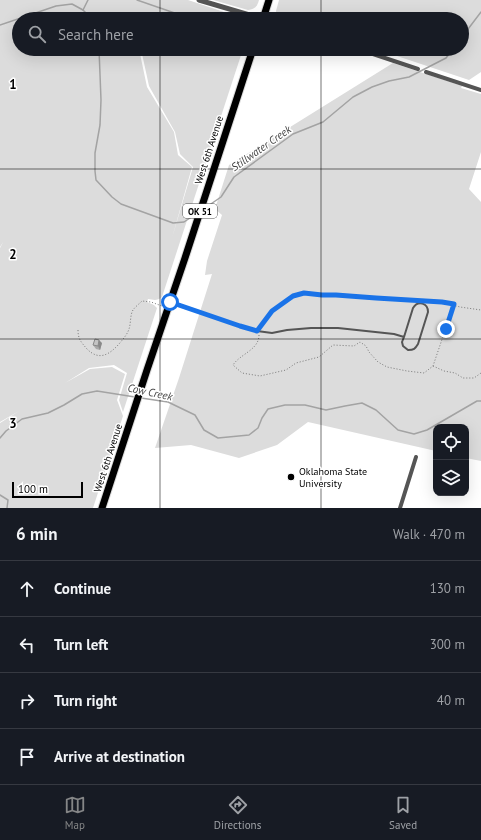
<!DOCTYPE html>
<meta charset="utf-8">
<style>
body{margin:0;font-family:"PT Sans",sans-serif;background:#20242c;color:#f1f3f6}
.controls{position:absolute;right:12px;bottom:12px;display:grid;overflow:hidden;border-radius:8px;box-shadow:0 4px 16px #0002}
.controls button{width:36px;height:36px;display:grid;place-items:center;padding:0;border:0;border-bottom:1px solid #363941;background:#171b24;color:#f1f3f6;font:20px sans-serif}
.scale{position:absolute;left:12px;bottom:10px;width:71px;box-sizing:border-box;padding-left:4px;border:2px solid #000;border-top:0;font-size:11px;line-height:14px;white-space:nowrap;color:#000;-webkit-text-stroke:3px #fff;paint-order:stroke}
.stop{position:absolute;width:12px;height:12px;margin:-9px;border:3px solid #1a73e8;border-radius:50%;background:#fff}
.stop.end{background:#1a73e8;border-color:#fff;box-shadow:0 1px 4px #0008}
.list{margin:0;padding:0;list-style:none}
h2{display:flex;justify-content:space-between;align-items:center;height:52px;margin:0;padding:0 16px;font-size:17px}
h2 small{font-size:13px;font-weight:400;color:#9ea1a6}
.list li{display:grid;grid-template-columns:26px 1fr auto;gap:12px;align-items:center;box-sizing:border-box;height:56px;padding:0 16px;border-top:1px solid #363941}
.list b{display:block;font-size:15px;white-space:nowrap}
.list em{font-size:13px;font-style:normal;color:#9ea1a6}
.icon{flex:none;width:22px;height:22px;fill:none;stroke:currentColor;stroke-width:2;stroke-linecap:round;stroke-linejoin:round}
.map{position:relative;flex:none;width:481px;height:508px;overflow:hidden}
.search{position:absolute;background:#171b24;box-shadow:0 4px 16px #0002;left:12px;right:12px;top:12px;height:44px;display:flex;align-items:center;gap:10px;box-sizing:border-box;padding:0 14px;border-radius:22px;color:#9ea1a6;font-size:15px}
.sheet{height:276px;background:#171b24}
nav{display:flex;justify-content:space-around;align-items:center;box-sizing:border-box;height:56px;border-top:1px solid #363941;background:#171b24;font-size:11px;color:#9ea1a6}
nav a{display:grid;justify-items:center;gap:2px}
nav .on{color:#858687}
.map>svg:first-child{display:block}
.green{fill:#dcdcdc}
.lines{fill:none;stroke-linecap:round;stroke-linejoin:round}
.stream{stroke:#a3a3a3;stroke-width:1.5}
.trunk-casing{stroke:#dbdbdb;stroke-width:9}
.path{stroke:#777;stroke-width:1;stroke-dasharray:1 2;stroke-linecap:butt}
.service{stroke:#555;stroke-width:2}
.minor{stroke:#555;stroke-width:4}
.tertiary{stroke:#555;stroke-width:5}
.trunk{stroke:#000;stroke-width:7}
.wall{fill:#a9a9a9}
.shaded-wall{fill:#898989}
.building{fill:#c4c4c4;stroke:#898989}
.route{stroke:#1a73e8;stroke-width:5}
.grid{fill:none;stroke:#000;stroke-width:1;stroke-opacity:0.55}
.poi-dot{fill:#000;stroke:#fff;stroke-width:1.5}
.labels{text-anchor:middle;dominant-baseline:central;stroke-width:3;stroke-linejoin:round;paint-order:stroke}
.shield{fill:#fff;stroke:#4c4c4c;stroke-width:1}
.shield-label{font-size:9px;font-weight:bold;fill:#000}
.street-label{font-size:10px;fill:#000;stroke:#fff}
.poi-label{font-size:10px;fill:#000;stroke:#fff;text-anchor:start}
.water-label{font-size:11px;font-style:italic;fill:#444;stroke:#fff}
.grid-label{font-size:13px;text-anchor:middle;font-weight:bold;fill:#000;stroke:#fff;stroke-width:3;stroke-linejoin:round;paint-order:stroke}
</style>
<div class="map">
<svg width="481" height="508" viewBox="0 0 481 508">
<rect width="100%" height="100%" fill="#fff"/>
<!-- green -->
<g class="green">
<path d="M0,0h188l57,19h-226v30h120l8,38 27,45 4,23 14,12 -20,71 21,-71 -13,-13 -5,-22 -26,-46 -8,-37h102l-81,248c-5,4 -8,3 -14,2l-1,3 7,3 3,3 -34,104 -4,-12 8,-27 -13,-8 -25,3 -24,15 25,-14 22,-2 13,7 -8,26 6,16 -30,92h-93v-85l19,-12 -19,11v-174l3,-6 -3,5z"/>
<path d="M213,0h46c-2,7 -4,9 -11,10z"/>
<polygon points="279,0 481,0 481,72 469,80 397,56 406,49 462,49 462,19 280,19 277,17 276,11"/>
<polygon points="393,63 462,86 461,88 481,94 481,152 469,189 481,202 481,461 466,458 466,427 436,427 436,451 308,422 277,445 239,458 191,445 155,448 179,378 212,274 205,275 207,261 222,215 215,209 229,165"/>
</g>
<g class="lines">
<!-- stream -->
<g class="stream">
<polyline points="137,0 192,19"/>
<polyline points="83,10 88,0"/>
<polyline points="0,25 56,6 72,4 83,10 92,19"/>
<polyline points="462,37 481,12"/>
<polyline points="99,49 101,100 100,125 95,153 95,171 96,180 112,197 121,204 173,223 184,222 196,214"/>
<polyline points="205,208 221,197 234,177 293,134 323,122 353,97 372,87 389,81 409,77 446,58 453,49"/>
<polyline points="141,398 168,402 195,415 204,430 218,438 249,435 258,428 262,418 268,409 285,405 305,405 326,410 345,406 362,403 376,410 398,430 414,434 427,430 477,401 481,401"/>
<polyline points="0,438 6,431 22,419 48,413 64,405 82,394 97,391 135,397"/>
<polyline points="0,495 8,500 7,508"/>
</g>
<!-- trunk casing -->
<g class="trunk-casing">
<g id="trunk">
<polyline points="263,19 269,0"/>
<polyline points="102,508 147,370 185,258 253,49"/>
</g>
</g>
<!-- path -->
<g class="path">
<polyline points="426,301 442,302 460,307 481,310"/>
<polyline points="260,327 272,311 293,296 304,293 322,295 336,295 349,297 417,301"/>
<path d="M78,330c0,9 3,12 9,19 12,12 22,6 32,-5 4,-5 8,-9 10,-15 2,-6 1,-14 4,-19 2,-3 6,-6 9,-9l9,1 11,4"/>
<path d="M259,335c0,15 -19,19 -26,30l9,8 18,3 26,-6 10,-7 23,-6 14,-12 21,1 6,-4 6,4 3,6 9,10 9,5 20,4 17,2 9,-7 21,-62"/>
<polyline points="433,366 444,371 455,373 463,378 474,378 481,373"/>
</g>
<!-- service -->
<path class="service" d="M172,302l68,24 17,5 15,2 15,-3 24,-2h27l56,6 10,3 -2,5 1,4 5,4c6,0 7,-1 10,-6l10,-32c0,-9 -10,-12 -15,-4l-9,29"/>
<!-- minor -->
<g class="minor">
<polyline points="358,49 418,69"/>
<polyline points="426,72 481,90"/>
<polyline points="400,508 416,457"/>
</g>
<!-- tertiary -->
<polyline class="tertiary" points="199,0 263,19"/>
<!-- trunk -->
<use href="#trunk" class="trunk"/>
</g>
<!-- wall -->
<polygon class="wall" points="102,343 100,350 96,349 93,345"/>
<!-- shaded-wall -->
<polygon class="shaded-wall" points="99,340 102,343 100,350 98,346"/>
<!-- building -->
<polygon class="building" points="95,339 99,340 98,346 93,345"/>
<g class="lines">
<!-- route -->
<polyline class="route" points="170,302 240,326 257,331 272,311 293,296 304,293 322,295 336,295 376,298 442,302 454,304 446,329"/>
</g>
<!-- grid -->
<path class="grid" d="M160,0v19M321,0v19M160,49v459M321,49v459M0,169h481M0,339h481"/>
<!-- markers -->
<circle class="poi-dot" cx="291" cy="477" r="4"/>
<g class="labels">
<!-- shield labels -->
<rect class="shield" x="183" y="204" width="34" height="14" rx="3"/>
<g class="shield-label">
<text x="200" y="211">OK 51</text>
</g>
<!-- street labels -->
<g class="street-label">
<text transform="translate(209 150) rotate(-72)">West 6th Avenue</text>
<text transform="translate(108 458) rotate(-72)">West 6th Avenue</text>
</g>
<!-- poi labels -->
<g class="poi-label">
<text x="299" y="471">Oklahoma State<tspan x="299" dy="12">University</tspan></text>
</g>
<!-- water labels -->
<g class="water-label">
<text transform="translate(261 148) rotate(-35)">Stillwater Creek</text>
<text transform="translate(150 392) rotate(12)">Cow Creek</text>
</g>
</g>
<g class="grid-label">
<text x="13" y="89">1</text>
<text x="13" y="259">2</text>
<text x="13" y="428">3</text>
</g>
</svg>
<div class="controls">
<button><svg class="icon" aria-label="locate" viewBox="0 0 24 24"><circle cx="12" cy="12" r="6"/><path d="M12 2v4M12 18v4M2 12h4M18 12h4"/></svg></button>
<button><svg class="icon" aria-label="layers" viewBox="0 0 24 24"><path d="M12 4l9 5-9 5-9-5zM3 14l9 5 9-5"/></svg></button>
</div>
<div class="scale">100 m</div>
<div class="stop" style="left:170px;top:302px"></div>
<div class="stop end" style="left:446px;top:329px"></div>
<div class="search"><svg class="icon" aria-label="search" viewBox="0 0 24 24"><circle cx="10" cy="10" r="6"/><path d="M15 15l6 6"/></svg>Search here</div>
</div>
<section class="sheet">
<h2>6 min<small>Walk · 470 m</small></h2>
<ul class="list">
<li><svg class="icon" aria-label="ahead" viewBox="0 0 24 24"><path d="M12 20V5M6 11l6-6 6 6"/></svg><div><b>Continue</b></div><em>130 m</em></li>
<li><svg class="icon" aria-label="left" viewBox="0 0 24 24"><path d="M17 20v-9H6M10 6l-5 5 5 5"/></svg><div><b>Turn left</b></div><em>300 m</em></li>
<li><svg class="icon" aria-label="right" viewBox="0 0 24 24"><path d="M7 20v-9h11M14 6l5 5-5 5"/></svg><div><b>Turn right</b></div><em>40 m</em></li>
<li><svg class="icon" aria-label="arrive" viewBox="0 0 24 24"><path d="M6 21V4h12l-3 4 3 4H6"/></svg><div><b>Arrive at destination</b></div></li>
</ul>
</section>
<nav>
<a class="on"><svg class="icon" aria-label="map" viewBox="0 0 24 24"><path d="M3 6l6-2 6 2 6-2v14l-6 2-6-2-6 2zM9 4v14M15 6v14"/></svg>Map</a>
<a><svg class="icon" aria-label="directions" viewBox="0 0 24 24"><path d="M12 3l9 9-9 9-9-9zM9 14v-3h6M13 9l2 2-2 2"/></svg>Directions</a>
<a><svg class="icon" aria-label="saved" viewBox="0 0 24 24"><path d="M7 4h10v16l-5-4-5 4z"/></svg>Saved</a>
</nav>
